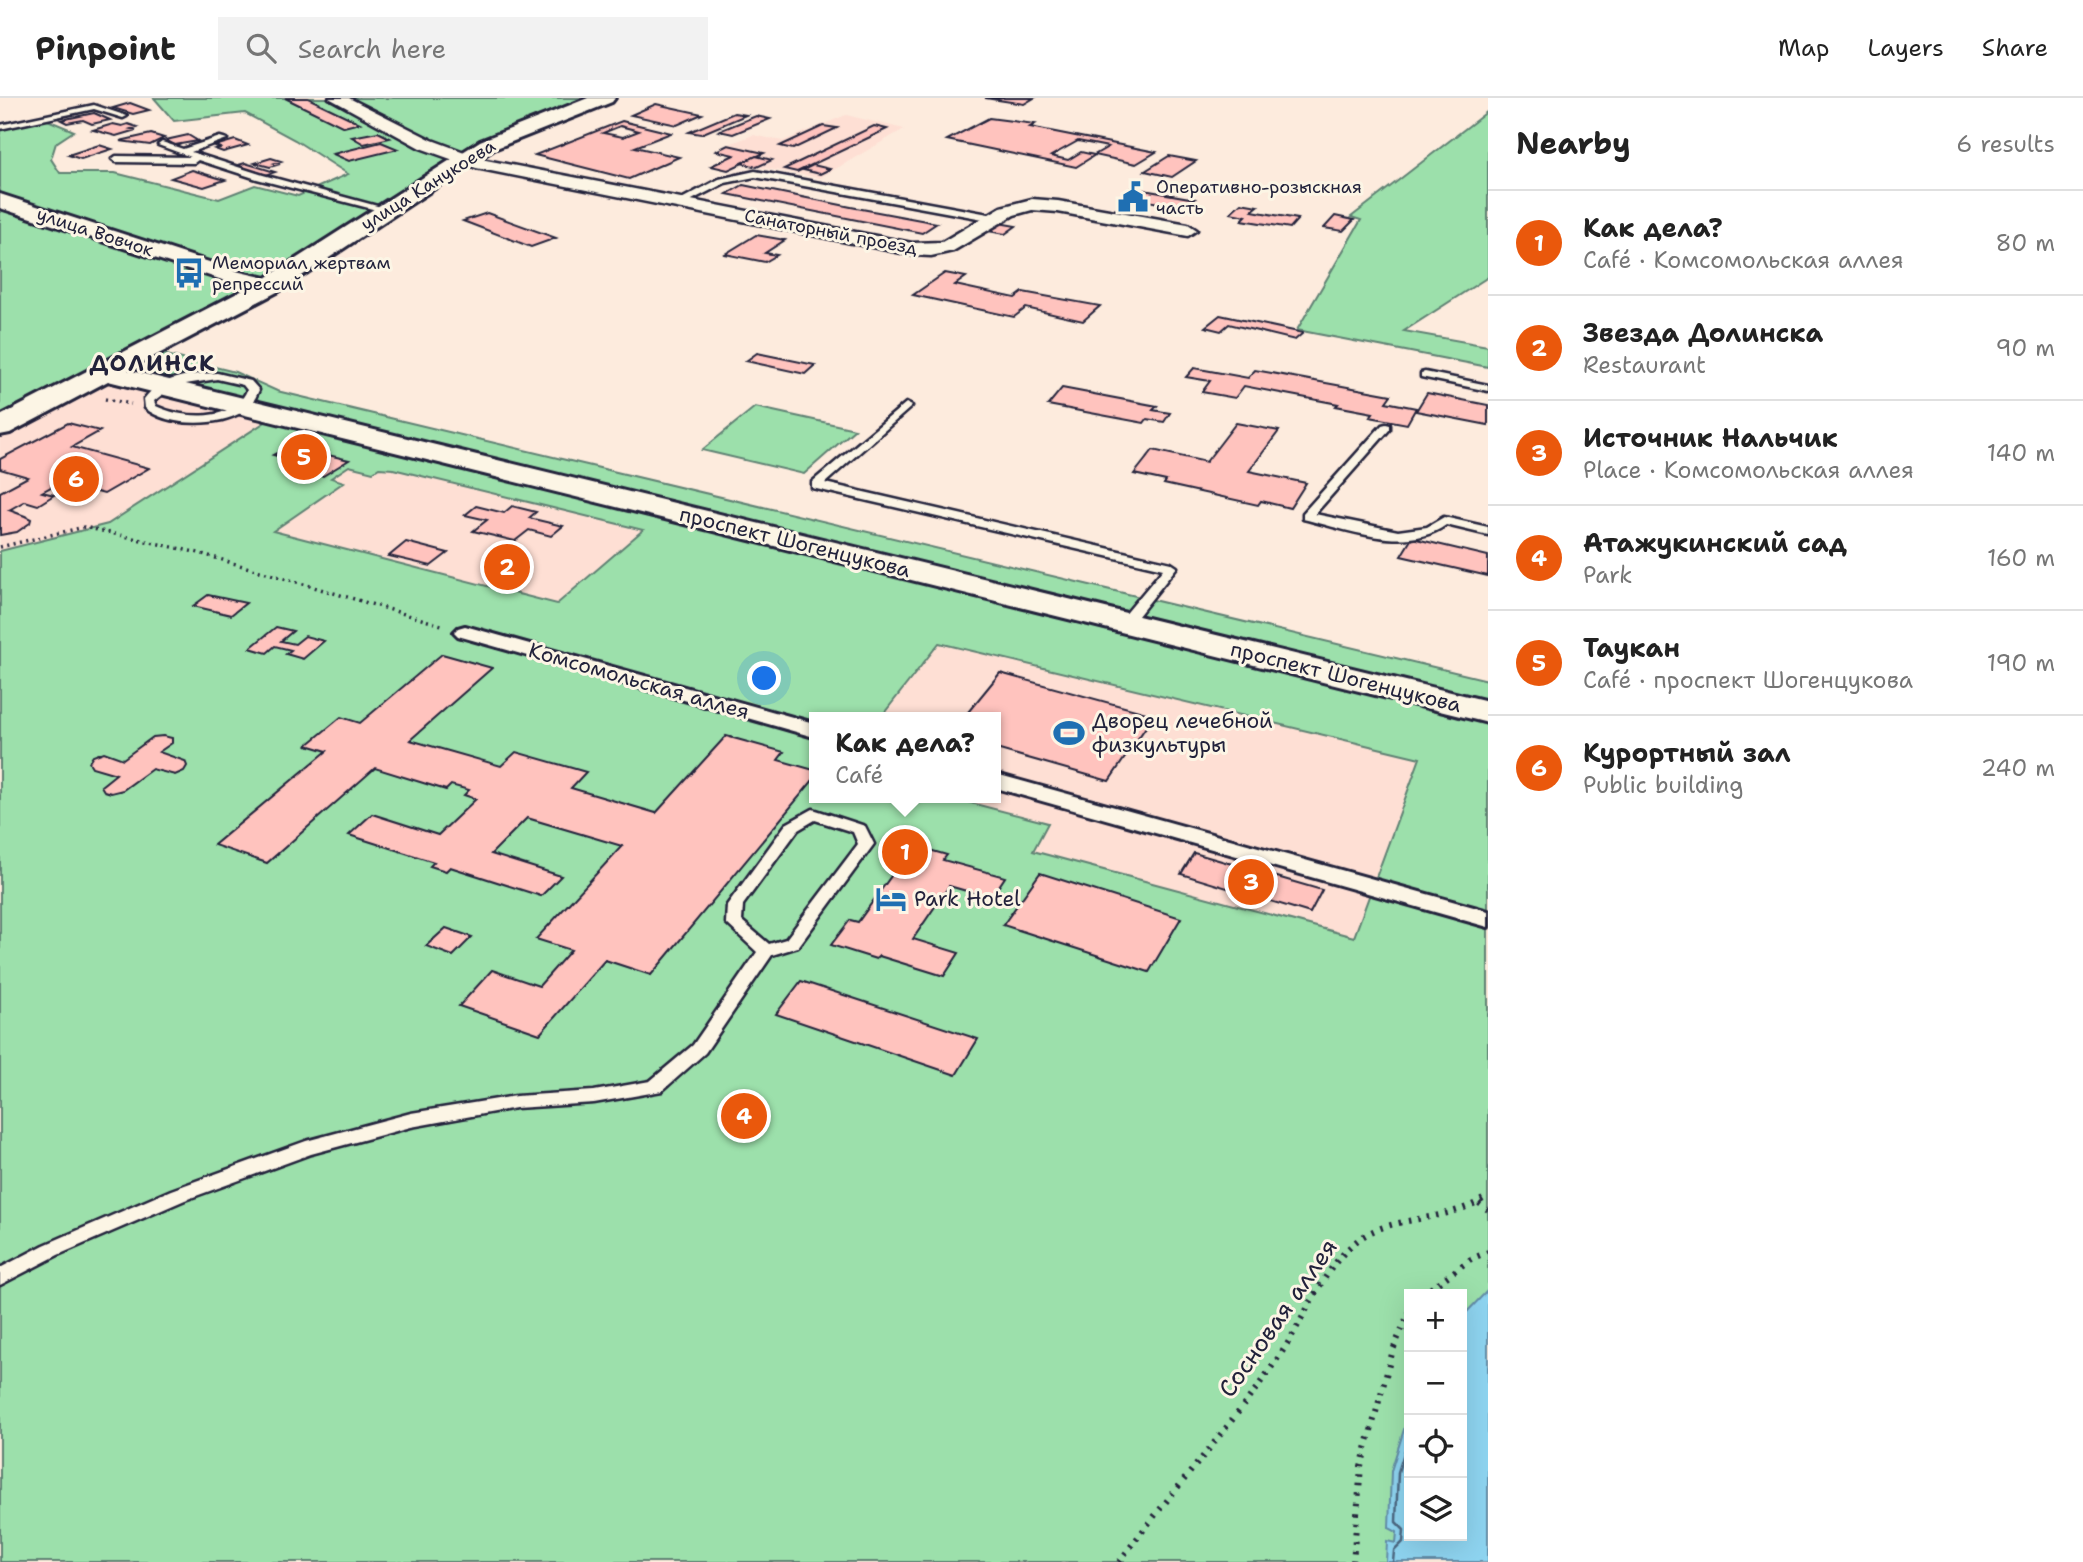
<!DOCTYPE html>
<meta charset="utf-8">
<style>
body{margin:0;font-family:"Shantell Sans",sans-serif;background:#f2f2f2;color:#222}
.controls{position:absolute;right:21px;bottom:21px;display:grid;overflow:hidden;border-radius:0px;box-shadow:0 7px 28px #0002}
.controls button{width:63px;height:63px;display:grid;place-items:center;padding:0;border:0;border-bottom:2px solid #e0e0e0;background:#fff;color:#222;font:35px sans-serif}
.you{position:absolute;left:765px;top:581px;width:24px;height:24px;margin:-18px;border:5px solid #fff;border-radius:50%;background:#1a73e8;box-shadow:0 0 0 10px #1a73e833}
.badge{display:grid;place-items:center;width:46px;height:46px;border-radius:50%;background:#ea580c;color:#fff;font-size:23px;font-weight:700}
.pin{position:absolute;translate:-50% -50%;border:4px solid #fff;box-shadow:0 2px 7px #0006}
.popup{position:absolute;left:809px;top:614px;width:192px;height:91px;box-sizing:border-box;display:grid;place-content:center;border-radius:0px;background:#fff;filter:drop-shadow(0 2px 5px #0005);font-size:23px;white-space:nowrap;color:#767676}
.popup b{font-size:26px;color:#222}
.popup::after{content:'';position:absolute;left:50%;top:100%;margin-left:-14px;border:14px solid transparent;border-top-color:#fff}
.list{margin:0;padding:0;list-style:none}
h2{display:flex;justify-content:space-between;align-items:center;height:91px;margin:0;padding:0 28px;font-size:30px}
h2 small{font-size:23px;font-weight:400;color:#767676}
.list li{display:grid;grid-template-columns:46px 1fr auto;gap:21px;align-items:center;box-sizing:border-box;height:105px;padding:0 28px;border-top:2px solid #e0e0e0}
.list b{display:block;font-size:26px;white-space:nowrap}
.list p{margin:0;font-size:23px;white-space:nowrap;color:#767676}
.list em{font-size:23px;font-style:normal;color:#767676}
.icon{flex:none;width:38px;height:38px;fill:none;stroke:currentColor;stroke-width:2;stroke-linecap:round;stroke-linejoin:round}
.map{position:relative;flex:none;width:1488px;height:1464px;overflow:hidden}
header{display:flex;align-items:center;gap:42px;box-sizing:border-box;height:98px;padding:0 35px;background:#fff;border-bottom:2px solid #e0e0e0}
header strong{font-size:33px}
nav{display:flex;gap:38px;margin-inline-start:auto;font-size:24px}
.search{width:490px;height:63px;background:#f2f2f2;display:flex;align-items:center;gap:18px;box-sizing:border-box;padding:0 24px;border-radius:0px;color:#767676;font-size:26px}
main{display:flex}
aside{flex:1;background:#fff}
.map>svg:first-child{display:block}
.built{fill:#fedfd4}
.green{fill:#9ce0ab;stroke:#5f8173;stroke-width:2;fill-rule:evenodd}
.water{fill:#8ed4f0;stroke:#638da8;stroke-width:2}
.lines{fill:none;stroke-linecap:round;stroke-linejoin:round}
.shore{stroke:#4d6983;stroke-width:2.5}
.building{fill:#ffc3be;stroke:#22223b;stroke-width:2;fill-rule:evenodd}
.service-casing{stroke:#22223b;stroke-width:5}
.pedestrian-casing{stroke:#22223b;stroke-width:6}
.minor-casing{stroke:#22223b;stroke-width:5}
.tertiary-casing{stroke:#22223b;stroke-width:6}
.path-far1{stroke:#22223b;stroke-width:3.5;stroke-dasharray:2 4.5;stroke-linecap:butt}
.path{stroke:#22223b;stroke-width:6;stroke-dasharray:2.5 7;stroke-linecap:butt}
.service{fill:#fcf5e5;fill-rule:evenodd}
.pedestrian{fill:#fcf5e5;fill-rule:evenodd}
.minor{fill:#fcf5e5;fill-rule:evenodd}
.tertiary{fill:#fcf5e5;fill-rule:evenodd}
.labels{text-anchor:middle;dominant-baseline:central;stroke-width:6;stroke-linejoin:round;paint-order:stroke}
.far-street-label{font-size:18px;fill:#22223b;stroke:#fcf5e5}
.far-poi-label{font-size:18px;fill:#22223b;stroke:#fcf5e5;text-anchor:start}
.street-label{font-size:21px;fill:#22223b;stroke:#fcf5e5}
.poi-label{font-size:21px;fill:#22223b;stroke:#fcf5e5;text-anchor:start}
.far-district-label{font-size:23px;font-weight:bold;letter-spacing:2px;fill:#22223b;stroke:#fcf5e5}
.near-street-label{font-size:24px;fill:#22223b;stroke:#fcf5e5}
</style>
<header>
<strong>Pinpoint</strong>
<div class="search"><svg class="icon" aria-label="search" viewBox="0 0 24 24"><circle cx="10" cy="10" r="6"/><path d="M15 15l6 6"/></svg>Search here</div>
<nav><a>Map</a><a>Layers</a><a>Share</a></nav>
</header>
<main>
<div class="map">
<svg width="1488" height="1464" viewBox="0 0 1488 1464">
<rect width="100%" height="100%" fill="#fdebdd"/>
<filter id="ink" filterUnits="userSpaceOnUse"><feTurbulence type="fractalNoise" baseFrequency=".0143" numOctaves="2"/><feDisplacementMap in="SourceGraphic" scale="14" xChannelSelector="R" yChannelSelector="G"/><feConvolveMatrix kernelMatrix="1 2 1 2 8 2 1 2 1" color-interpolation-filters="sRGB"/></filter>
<g filter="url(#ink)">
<!-- built -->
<g class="built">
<polygon points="846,17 904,31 820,80 742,66 761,55 727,47 753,37 783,43"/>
<polygon points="102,274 277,317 108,426 0,453 0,329"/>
<polygon points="349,368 373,374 379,370 393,371 644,431 557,506 273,433 343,384 331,381"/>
<polygon points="939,545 1421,660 1354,840 1032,752 1048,725 952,700 996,700 996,619 881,619"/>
</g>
<!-- green -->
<g class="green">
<path d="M154,0h451l-98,38 -142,88 -219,126 89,22 42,19 1211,289v882h-1488v-1011l108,-27 168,-109 -174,-43 -102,55v-303l38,-8 36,15 -18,12 -5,16 9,14h55l104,26 36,-14 43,11 50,-22 -53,-34 -50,-27 -71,8zM349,368l24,6 6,-4 14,1 250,61 -86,74 -284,-73 71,-49 -13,-4zM939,545l481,115 -66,179 -321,-86 15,-28 -96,-25h-138v-81h67zM1409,1196h53v242h-53z"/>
<polygon points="1488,13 1488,179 1404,233 1488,248 1488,269 1297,232 1361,122 1351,119"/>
<polygon points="755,309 855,331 804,376 702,352"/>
</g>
<!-- water -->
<polygon class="water" points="1488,1192 1488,1464 1386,1464 1387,1443 1396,1445 1397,1434 1389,1430 1391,1373 1406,1325 1409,1326 1409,1438 1462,1438 1462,1219"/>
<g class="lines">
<!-- shore -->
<polyline class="shore" points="1393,1464 1394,1453 1403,1444 1404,1432 1396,1424 1398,1374 1409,1339"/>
</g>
<!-- building -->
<g class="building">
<polygon points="285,0 308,0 360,25 344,29"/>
<polygon points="985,0 1034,0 1024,6"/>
<polygon points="130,5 149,12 133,16 113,10"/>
<polygon points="656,6 702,16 677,27 631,17"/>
<polygon points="94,15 110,22 92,26 83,22 67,25 61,22"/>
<polygon points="734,15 746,17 701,36 689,34"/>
<polygon points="756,18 770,21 733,36 719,33"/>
<path d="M989,20l46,6 -5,3 126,25 -20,12 -41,-9 -19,12 -129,-27zM1078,43l30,6 -14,8 -13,-3 -13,8 -17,-4z"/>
<path d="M622,23l49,12 -36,14 44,10 -50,22 -94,-24zM620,28l19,5 -16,6 -20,-4z"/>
<polygon points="113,26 122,28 128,26 137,29 131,31 136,32 116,38 93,32"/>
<polygon points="823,28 837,30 793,51 780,48"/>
<polygon points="874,28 887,31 797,74 784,71"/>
<polygon points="378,34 390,40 364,46 352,39"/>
<polygon points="151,36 164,40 150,47 120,43"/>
<polygon points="188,37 198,43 175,47 166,42"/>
<polygon points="235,42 248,47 223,54 215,51 220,50 215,48"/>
<polygon points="381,44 398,51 349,63 333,56"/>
<polygon points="99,47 112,51 81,61 68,57"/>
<polygon points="728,47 764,55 728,72 711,68 734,57 716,53"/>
<polygon points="756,58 772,62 757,69 741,65"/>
<polygon points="1169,58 1196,63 1172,79 1145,73"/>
<polygon points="271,60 281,63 275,65 280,66 270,69 255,65"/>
<polygon points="245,65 275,74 266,77 235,68"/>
<polygon points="813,67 830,71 820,76 803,72"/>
<polygon points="192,72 225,82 204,89 171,80"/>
<polygon points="743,87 851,109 937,125 922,135 727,96"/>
<polygon points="1132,90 1195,101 1185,110 1122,98"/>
<polygon points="1241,105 1258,108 1252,113 1298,121 1290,130 1242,122 1246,118 1230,115"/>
<polygon points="487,115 556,140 531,149 463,123"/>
<polygon points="1335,118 1354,122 1343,133 1324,130"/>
<polygon points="993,124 1016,128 1005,136 982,132"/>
<polygon points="756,137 785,142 765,155 777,157 765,164 725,156"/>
<polygon points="945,175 966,179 955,187 1015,200 1023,194 1100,208 1083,223 1026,210 1014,219 913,197"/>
<polygon points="1220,217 1303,235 1295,242 1229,226 1221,233 1205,229"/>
<polygon points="757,255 815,267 805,276 746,263"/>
<polygon points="1194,270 1248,280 1255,272 1391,297 1386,304 1416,310 1407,326 1370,319 1373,315 1336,308 1338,306 1244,288 1235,300 1202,294 1210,283 1186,279"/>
<polygon points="1062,290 1157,308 1153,312 1170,315 1164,324 1147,321 1144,325 1048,307"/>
<polygon points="1427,295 1488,307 1488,327 1416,313"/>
<polygon points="68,325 100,333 72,349 149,370 104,396 60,384 42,394 54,397 38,407 25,403 9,412 25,418 31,421 30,425 17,434 0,437 0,394 28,379 0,371 0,361"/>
<polygon points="1236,325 1279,333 1249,373 1306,385 1290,410 1261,403 1258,407 1164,386 1166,383 1134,376 1153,352 1206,364"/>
<polygon points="284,351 318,359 324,356 349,362 323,378 298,371 307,366 273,357"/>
<polygon points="476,408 504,415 512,408 536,414 529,420 563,428 551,438 529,432 515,443 473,433 487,422 465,417"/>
<polygon points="1412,440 1488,458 1488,478 1401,458"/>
<polygon points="406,444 448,455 431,468 389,458"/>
<polygon points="208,497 246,505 231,517 193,508"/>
<polygon points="276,529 293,533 281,543 295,546 305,538 324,543 303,561 286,556 291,552 275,548 267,555 250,550"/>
<polygon points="442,556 492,570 410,642 501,668 516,654 586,674 571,690 656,715 726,638 784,654 778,662 814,672 814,681 651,877 605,862 540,936 459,908 492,872 539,888 571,852 536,841 622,748 527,720 491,756 561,778 541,798 450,769 446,773 430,768 434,764 349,737 372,716 438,737 476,701 464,697 469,692 451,687 446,692 375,670 267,765 214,747 327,653 307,647 341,619 360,625"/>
<polygon points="1000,575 1154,617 1109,683 996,651 996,619 964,619"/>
<polygon points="163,638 172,640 172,645 159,654 185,663 187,668 184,673 175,677 152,671 123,692 111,695 104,693 101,688 116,676 92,669 89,664 93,658 104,654 123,661 153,639"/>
<polygon points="905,745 947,757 943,762 1005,779 991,800 949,788 913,841 959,855 944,878 879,858 876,861 831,847 850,822 858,824 896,771 888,769"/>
<polygon points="1194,755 1322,792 1310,815 1181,776"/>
<polygon points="1040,775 1181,820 1149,874 1003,827"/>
<polygon points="446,830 472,839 453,858 426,848"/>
<polygon points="801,883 978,941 956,977 776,916"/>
</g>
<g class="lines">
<!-- service casing -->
<g class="service-casing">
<g id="service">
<polygon points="94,7 127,18 123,20 94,11 0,31 0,27"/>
<polygon points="220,39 227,41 191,54 263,77 392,112 384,114 257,81 198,62 194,65 116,64 112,61 116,58 191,59 158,47 162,44 183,51"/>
<polygon points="755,73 994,117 999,120 994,123 755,79 725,85 682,107 674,105 719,81"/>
<polygon points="1425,274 1488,287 1488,293 1421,279 1421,275"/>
<path d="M217,275l34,8 8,9c-4,9 -8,17 -17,22 -24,15 -75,15 -97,-4l-1,-9c17,-23 46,-25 73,-26zM217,281l26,6 4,5c-14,33 -64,29 -91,16l-2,-5 19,-15z"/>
<polygon points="906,305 912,308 910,310 825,385 1171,465 1177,469 1130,528 1125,529 1118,525 1163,471 812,390 812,384"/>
<path d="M1386,326l4,1v4l-75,85 83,17 29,-4 17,-10 44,10v8l-42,-10c-40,29 -100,4 -143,-6v-6l79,-88z"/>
<path d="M813,711l52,17 9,18 -76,103 -26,8 -67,98 -43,38 -68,12 -78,5 -105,19 -100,27 -126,46 -127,55 -58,30v-17l44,-23 127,-55 135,-49 105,-28 105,-17 78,-5 56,-10 43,-36 64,-93 -31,-29 1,-18 59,-81zM815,722l38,12 5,12 -72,95 -17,5 -27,-23 1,-16 55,-75z"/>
</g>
</g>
<!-- pedestrian casing -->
<g class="pedestrian-casing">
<g id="pedestrian">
<polygon points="465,528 814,625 814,639 458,538 454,534 458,530"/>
<polygon points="996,676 1488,813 1488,829 996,690"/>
</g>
</g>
<!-- minor casing -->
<g class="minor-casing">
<polygon id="minor" points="329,0 349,0 432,42 486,62 912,145 942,144 1001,109 1032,101 1058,103 1188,126 1197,132 1188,138 1058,114 1032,112 1014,117 953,153 931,158 912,157 476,70 420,50"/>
</g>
<!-- tertiary casing -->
<g class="tertiary-casing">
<polygon id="tertiary" points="588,0 615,0 612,4 494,51 279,193 128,272 1488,603 1488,625 108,283 10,335 0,337 0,318 247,190 0,110 0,96 240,174 266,180 480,43"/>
</g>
<!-- path-far1 -->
<g class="path-far1">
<polyline points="105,301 131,306"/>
<polyline points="0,449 84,429 199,455 445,528"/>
</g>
<!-- path -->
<g class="path">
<polyline points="1479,1105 1488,1112"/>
<polyline points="1423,1196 1471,1161 1488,1154"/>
<path d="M1119,1464c52,-70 112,-135 161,-207 25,-36 42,-87 78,-115 34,-26 88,-16 130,-44"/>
<polyline points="1353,1464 1361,1369 1393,1252 1409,1214"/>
</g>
<!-- service -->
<use href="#service" class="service"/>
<!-- pedestrian -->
<use href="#pedestrian" class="pedestrian"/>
<!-- minor -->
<use href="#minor" class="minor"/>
<!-- tertiary -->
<use href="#tertiary" class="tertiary"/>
</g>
</g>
<!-- icons -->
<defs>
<g id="civic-bare" transform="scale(2.415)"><path d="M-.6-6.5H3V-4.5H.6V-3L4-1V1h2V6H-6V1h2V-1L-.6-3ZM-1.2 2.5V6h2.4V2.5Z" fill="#1f6fb2" stroke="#fcf5e5" stroke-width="2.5" paint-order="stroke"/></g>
<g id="bus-bare" transform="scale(2.415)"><path d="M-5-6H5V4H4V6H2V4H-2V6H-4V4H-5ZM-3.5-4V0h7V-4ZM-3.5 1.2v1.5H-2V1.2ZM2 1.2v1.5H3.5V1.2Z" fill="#1f6fb2" stroke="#fcf5e5" stroke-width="2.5" paint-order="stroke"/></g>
<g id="stadium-bare" transform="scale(2.415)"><path d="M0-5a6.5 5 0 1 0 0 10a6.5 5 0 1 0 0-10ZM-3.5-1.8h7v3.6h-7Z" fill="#1f6fb2" stroke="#fcf5e5" stroke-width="2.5" paint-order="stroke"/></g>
<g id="hotel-bare" transform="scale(2.415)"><path d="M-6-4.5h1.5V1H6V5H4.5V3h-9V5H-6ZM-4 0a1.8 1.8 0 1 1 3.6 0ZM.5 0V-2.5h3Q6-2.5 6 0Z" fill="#1f6fb2" stroke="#fcf5e5" stroke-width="2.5" paint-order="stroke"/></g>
</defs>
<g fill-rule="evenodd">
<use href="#civic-bare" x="1133" y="99"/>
<use href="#bus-bare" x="189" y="175"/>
<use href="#stadium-bare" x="1069" y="635"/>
<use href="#hotel-bare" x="891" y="801"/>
</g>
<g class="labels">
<!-- far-street labels -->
<g class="far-street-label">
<text transform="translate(428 87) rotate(-32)">улица Канукоева</text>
<text transform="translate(95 134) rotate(18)">улица Вовчок</text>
<text transform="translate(831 134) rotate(11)">Санаторный проезд</text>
</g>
<!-- far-poi labels -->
<g class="far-poi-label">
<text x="1156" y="89">Оперативно-розыскная<tspan x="1156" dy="21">часть</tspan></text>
<text x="212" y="165">Мемориал жертвам<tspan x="212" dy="21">репрессий</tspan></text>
</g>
<!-- street labels -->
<g class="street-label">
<text transform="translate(795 444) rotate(14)">проспект Шогенцукова</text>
<text transform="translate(1346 579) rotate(14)">проспект Шогенцукова</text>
<text transform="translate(639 583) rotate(16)">Комсомольская аллея</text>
</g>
<!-- poi labels -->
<g class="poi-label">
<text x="1092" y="623">Дворец лечебной<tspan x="1092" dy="24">физкультуры</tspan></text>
<text x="914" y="801">Park Hotel</text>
</g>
<!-- far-district labels -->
<g class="far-district-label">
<text x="153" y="265">ДОЛИНСК</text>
</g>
<!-- near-street labels -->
<g class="near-street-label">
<text transform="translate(1278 1220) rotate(-55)">Сосновая аллея</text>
</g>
</g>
</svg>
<div class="controls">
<button>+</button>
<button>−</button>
<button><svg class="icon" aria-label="locate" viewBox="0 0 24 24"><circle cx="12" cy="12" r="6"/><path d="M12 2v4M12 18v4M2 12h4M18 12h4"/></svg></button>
<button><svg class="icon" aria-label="layers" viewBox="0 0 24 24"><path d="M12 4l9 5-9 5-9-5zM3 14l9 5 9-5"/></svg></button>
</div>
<div class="you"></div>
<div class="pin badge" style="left:905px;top:754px">1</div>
<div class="popup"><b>Как дела?</b>Café</div>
<div class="pin badge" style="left:507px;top:469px">2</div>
<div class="pin badge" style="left:1251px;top:784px">3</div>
<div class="pin badge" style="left:744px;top:1018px">4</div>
<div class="pin badge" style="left:304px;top:359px">5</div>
<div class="pin badge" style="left:76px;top:381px">6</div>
</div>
<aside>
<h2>Nearby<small>6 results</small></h2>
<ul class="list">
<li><span class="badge">1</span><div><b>Как дела?</b><p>Café · Комсомольская аллея</p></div><em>80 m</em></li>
<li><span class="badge">2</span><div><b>Звезда Долинска</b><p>Restaurant</p></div><em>90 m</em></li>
<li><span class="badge">3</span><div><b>Источник Нальчик</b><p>Place · Комсомольская аллея</p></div><em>140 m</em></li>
<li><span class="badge">4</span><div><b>Атажукинский сад</b><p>Park</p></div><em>160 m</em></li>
<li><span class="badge">5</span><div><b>Таукан</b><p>Café · проспект Шогенцукова</p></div><em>190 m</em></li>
<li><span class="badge">6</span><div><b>Курортный зал</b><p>Public building</p></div><em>240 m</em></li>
</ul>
</aside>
</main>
